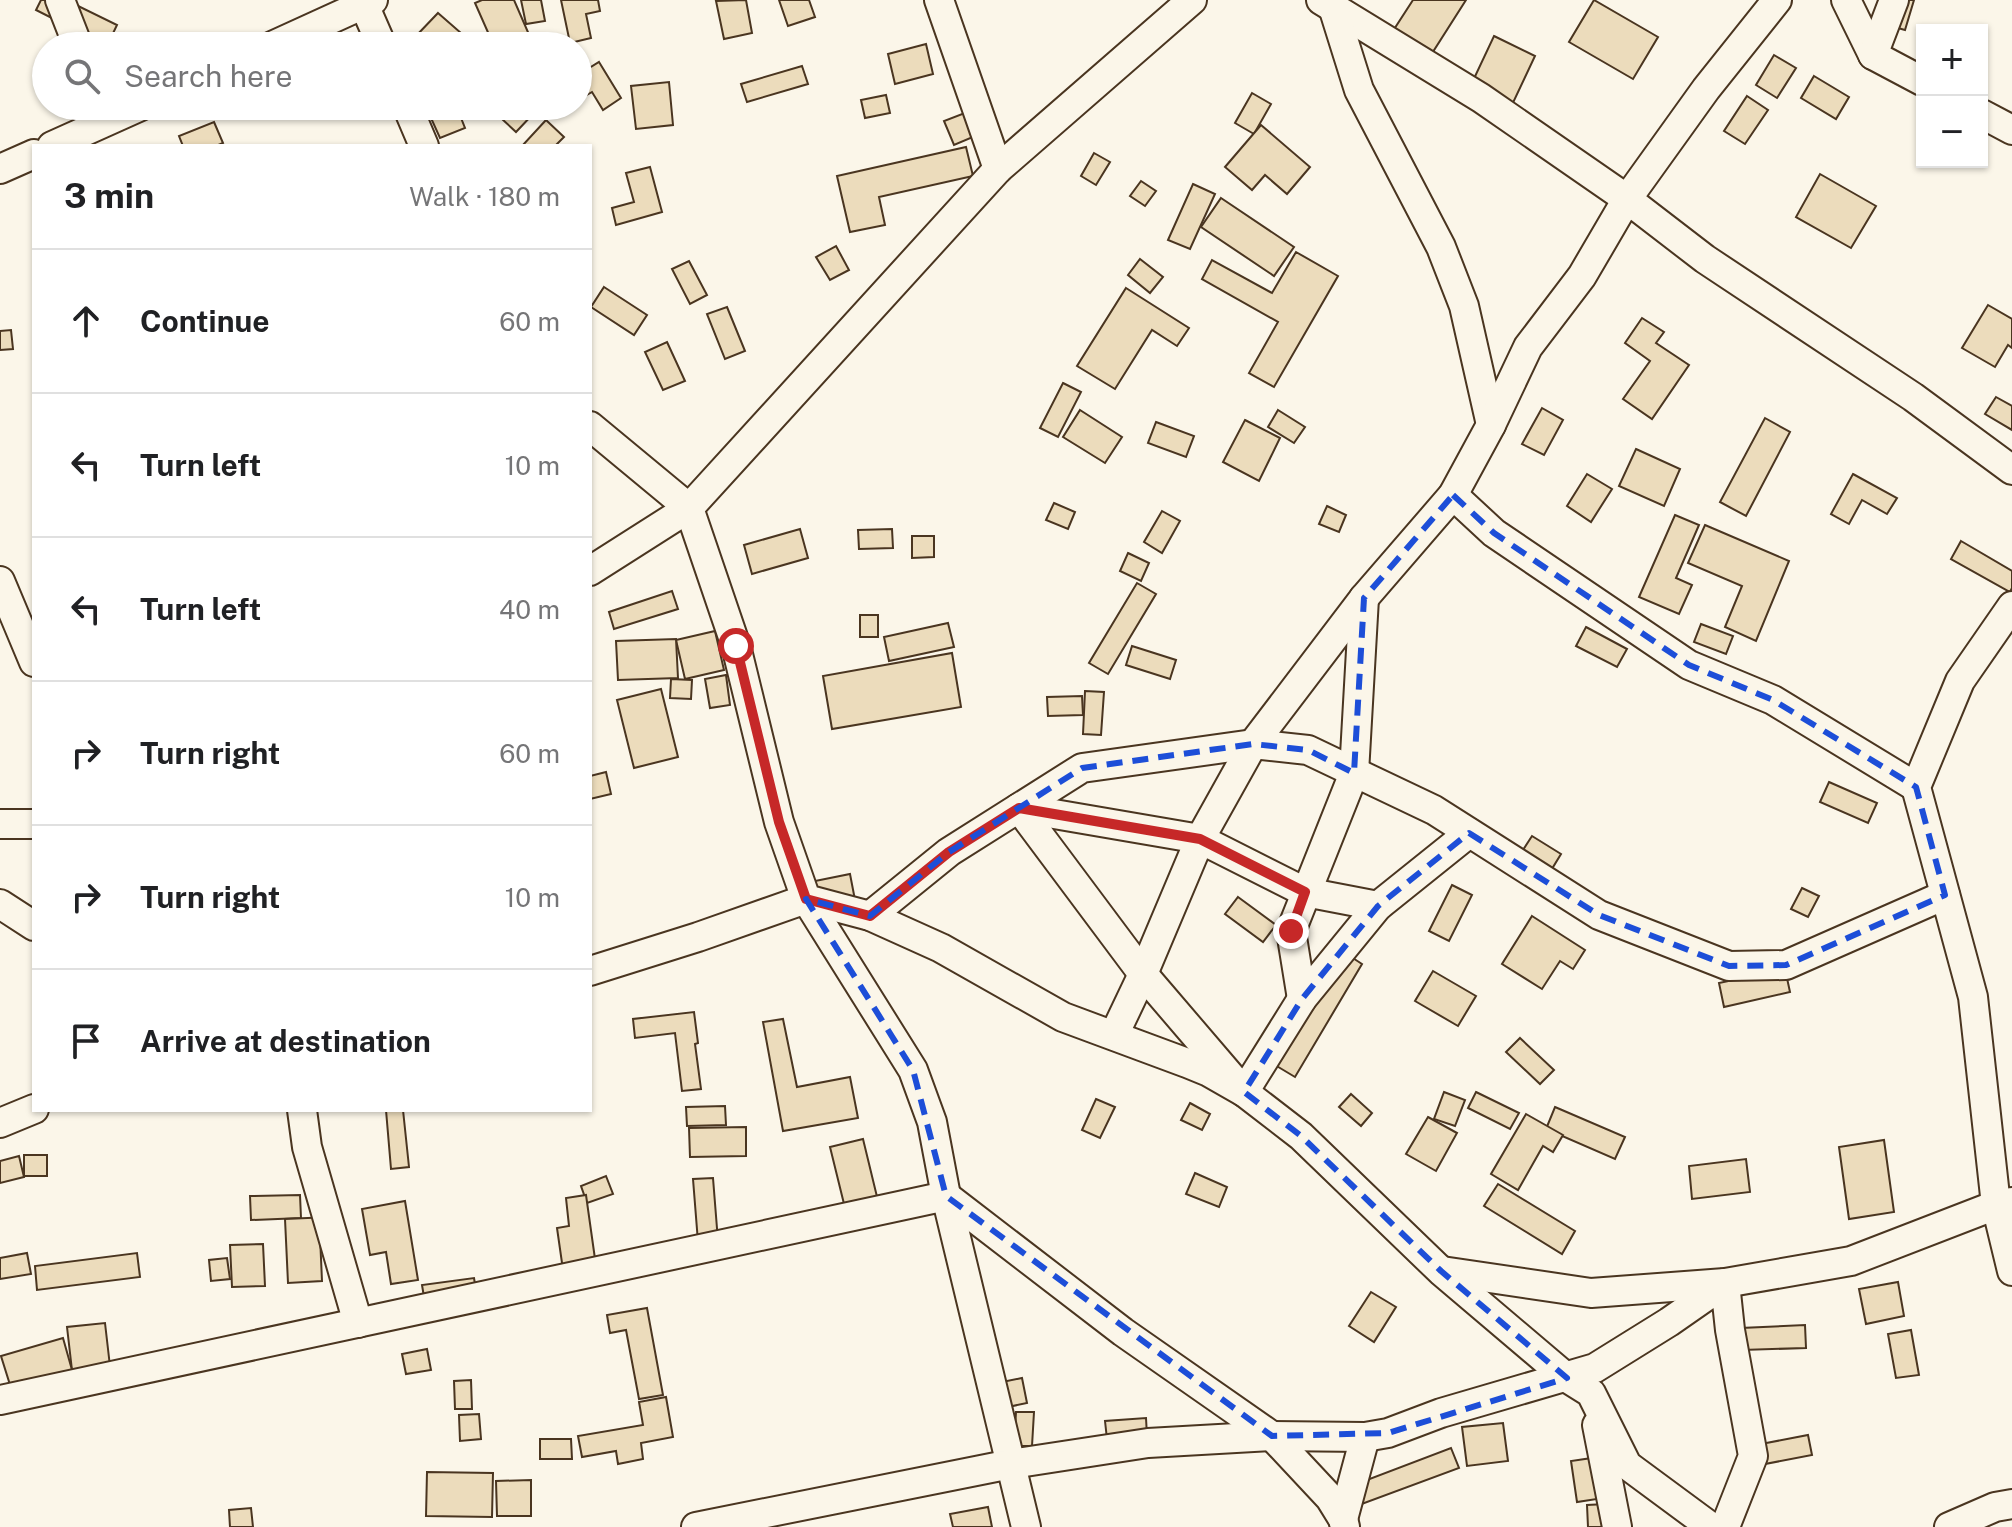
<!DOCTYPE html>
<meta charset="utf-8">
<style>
body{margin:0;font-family:"Public Sans",sans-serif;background:#f2f2f2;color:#202124}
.controls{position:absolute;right:24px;top:24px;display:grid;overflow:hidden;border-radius:0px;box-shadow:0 2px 6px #0004}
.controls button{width:72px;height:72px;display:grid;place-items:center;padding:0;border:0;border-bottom:2px solid #e0e0e0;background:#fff;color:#202124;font:40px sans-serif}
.stop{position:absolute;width:24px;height:24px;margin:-18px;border:6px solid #c62828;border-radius:50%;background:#fff}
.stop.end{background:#c62828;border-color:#fff;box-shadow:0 2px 8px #0008}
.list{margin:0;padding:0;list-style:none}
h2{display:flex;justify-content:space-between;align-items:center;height:104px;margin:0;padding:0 32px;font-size:34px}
h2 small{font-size:26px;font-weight:400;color:#757577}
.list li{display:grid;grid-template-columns:52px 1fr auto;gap:24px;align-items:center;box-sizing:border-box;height:144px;padding:0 32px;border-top:2px solid #e0e0e0}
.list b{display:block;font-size:30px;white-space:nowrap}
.list em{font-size:26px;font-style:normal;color:#757577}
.icon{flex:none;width:44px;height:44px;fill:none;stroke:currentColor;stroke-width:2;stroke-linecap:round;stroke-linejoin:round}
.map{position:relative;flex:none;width:2012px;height:1527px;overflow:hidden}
.search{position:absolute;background:#fff;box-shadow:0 2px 6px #0004;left:32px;top:32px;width:560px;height:88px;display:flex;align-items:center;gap:20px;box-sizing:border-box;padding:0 28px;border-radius:44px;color:#757577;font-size:30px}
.panel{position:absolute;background:#fff;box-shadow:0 2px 6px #0004;left:32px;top:144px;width:560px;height:968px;border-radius:0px}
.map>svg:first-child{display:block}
.building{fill:#ecdcbc;stroke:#4a3520;stroke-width:2}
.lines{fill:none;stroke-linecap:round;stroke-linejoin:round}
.minor-casing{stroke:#4a3520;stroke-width:32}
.minor{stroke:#fbf6e9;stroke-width:28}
.route{stroke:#c62828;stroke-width:10}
.marked{fill:none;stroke:#1d4ed8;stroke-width:6;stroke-dasharray:16 10;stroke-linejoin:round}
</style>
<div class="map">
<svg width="2012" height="1527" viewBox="0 0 2012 1527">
<rect width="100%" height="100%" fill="#fbf6e9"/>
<!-- building -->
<g class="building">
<polygon points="41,0 66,0 117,25 107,46 36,10"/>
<polygon points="482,0 514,0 534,46 494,46 475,3"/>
<polygon points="521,0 541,0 545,21 526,24"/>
<polygon points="561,0 598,0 600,11 586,14 591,38 570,43"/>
<polygon points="746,0 752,33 724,39 716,1"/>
<polygon points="779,0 809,0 815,17 788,26"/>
<polygon points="1413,0 1466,0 1429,58 1391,34"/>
<polygon points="1594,0 1658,37 1633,79 1569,42"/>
<polygon points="1894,0 1914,0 1905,30 1887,25"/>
<polygon points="438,13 469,40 464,46 425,46 415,37"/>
<polygon points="1494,36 1535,56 1511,107 1470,87"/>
<polygon points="926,44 933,74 895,84 888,54"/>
<polygon points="1774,55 1796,68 1777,98 1756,85"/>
<polygon points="599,62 621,98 603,110 592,92 578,100 578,75"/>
<polygon points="802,66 808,84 747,102 741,84"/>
<polygon points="1814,76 1849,97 1836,119 1801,98"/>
<polygon points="669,82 673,125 636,129 631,86"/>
<polygon points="1252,93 1271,104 1254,134 1235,123"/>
<polygon points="886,95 890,113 865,118 861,100"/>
<polygon points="1747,96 1768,110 1745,144 1724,131"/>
<polygon points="488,106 527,106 534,113 516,132"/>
<polygon points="457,108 465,128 440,138 431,118"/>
<polygon points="970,111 980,134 954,145 944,121"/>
<polygon points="546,120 564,137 555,146 522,146"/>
<polygon points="214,122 223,143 216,146 183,146 179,136"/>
<polygon points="1261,125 1310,167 1287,194 1265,175 1252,190 1225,167"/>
<polygon points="966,147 973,176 879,197 885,225 850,232 837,176"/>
<polygon points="1094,153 1110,162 1096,185 1081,176"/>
<polygon points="650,167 662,212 616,225 612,208 634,202 626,173"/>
<polygon points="1820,174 1876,206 1851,248 1796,217"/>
<polygon points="1141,181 1156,191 1145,206 1130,196"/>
<polygon points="1193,184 1215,194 1190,249 1168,240"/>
<polygon points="1221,198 1294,247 1274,276 1201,227"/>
<polygon points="836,246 849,270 830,280 816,257"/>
<polygon points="1296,252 1338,276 1274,387 1249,373 1278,322 1202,279 1212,260 1272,293"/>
<polygon points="1140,259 1163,277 1150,293 1128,275"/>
<polygon points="689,261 707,295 690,304 672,269"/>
<polygon points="604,287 647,315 634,335 591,307"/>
<polygon points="1126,288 1189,328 1177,346 1152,330 1115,389 1077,366"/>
<polygon points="1988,305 2012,319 2012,348 2008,345 1995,367 1962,348"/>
<polygon points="727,307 745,351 725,359 707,314"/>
<polygon points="1642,318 1664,332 1656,343 1689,365 1652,419 1623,399 1650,361 1625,343"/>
<polygon points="11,330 13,349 0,350 0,331"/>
<polygon points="667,342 685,381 663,390 645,352"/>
<polygon points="1063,383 1081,392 1058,437 1040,428"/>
<polygon points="1996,397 2012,406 2012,430 1985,414"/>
<polygon points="1542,408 1563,420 1544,455 1522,444"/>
<polygon points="1080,410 1122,437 1105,463 1063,437"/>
<polygon points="1278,410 1305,427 1294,443 1268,427"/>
<polygon points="1765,418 1790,432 1746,516 1720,502"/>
<polygon points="1245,420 1280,438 1259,481 1223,462"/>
<polygon points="1156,422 1194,436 1186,457 1148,443"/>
<polygon points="1636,449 1680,469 1664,506 1619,486"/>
<polygon points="1587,474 1612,489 1591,522 1567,506"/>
<polygon points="1853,474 1897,498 1887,514 1862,500 1849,524 1831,514"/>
<polygon points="1054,503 1075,512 1068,529 1046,520"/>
<polygon points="1327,506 1346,515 1339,532 1319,524"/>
<polygon points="1162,511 1180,521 1162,553 1144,542"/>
<polygon points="1675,515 1699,525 1676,578 1692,585 1679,614 1639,597"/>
<polygon points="1705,525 1789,561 1756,641 1725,627 1742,586 1688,563"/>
<polygon points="800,529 808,558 752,574 744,545"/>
<polygon points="892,529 893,548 859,549 858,530"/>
<polygon points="912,536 934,536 934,557 912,558"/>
<polygon points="1961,541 2012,571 2012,588 2010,592 1951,559"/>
<polygon points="1128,553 1149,563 1141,581 1120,571"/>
<polygon points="1137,583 1156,594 1108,674 1089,663"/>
<polygon points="672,591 678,609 614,629 609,612"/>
<rect x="860" y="615" width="18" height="22"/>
<polygon points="948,623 954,647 889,661 884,637"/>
<polygon points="1701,624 1733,636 1726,654 1694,642"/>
<polygon points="1586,627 1627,649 1617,667 1576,646"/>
<polygon points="715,631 724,670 685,679 676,640"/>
<polygon points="676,639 678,678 618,680 616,641"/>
<polygon points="1132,646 1176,660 1170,679 1126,665"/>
<polygon points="952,653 961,707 832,729 823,676"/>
<polygon points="726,675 730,705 710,708 705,679"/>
<polygon points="671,679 692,680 691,699 670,698"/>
<polygon points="661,689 678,757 634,768 617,700"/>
<polygon points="1085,691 1104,692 1101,735 1083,734"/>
<polygon points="1082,696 1083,715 1048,716 1047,697"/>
<polygon points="606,772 611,794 590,799 590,776"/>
<polygon points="1829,782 1877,803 1868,823 1820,802"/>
<polygon points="1532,836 1561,854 1550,872 1521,853"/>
<polygon points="850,874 855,900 820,906 815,881"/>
<polygon points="1452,885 1472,895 1449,941 1429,931"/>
<polygon points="1802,888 1819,896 1808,917 1791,909"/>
<polygon points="1238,897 1276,925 1263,942 1225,914"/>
<polygon points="1532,916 1585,950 1573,969 1560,961 1542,989 1502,964"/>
<polygon points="1342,951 1362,964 1295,1077 1275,1065"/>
<polygon points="1785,969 1790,992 1724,1007 1719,983"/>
<polygon points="1433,971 1476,996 1458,1026 1415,1001"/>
<polygon points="694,1012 698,1043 695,1044 701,1089 682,1091 675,1033 635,1038 633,1019"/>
<polygon points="783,1019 797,1087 850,1077 858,1118 783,1131 763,1022"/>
<polygon points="1520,1038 1554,1070 1540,1084 1506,1052"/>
<polygon points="1444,1092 1465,1100 1455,1126 1434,1119"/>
<polygon points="1476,1092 1519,1113 1510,1129 1468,1108"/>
<polygon points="1351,1094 1372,1113 1361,1126 1339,1107"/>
<polygon points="1096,1099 1115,1107 1100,1138 1082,1130"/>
<polygon points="1190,1103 1210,1114 1202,1130 1181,1120"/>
<polygon points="725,1106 726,1125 687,1126 686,1107"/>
<polygon points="1555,1107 1625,1137 1615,1159 1546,1129"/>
<polygon points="386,1110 403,1110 409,1167 391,1169"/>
<polygon points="1526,1114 1563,1135 1553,1152 1543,1146 1518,1190 1491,1174"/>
<polygon points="1428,1117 1457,1133 1436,1171 1406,1154"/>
<polygon points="746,1127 746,1156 690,1157 689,1128"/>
<polygon points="863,1139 879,1205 846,1212 830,1147"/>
<polygon points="1884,1140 1894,1212 1849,1219 1839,1147"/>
<rect x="24" y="1155" width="23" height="21"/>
<polygon points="19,1156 24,1177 0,1183 0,1161"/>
<polygon points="1746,1159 1750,1192 1692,1199 1689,1166"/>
<polygon points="1195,1173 1227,1187 1219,1207 1186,1194"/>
<polygon points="606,1176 613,1194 587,1203 581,1186"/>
<polygon points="713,1178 718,1241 698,1242 693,1179"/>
<polygon points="1498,1184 1575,1231 1562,1254 1484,1206"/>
<polygon points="300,1195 301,1218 251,1220 250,1196"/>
<polygon points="586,1195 596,1266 563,1270 557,1228 569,1226 566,1198"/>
<polygon points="405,1201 418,1280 391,1284 386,1252 370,1255 362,1209"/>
<polygon points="330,1217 320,1236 322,1281 288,1283 285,1219"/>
<polygon points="263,1244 265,1286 232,1287 230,1245"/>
<polygon points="27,1253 31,1274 0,1279 0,1258"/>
<polygon points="137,1253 140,1277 37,1290 35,1266"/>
<polygon points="227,1258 230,1279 211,1281 209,1260"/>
<polygon points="474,1278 477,1296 425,1303 422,1285"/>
<polygon points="1898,1282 1904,1316 1866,1324 1859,1289"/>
<polygon points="1371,1292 1396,1307 1374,1342 1349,1326"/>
<polygon points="647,1308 663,1395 639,1399 626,1330 610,1333 607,1315"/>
<polygon points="105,1323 111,1375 73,1379 67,1327"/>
<polygon points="1805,1325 1806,1348 1742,1350 1741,1328"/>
<polygon points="1911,1330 1919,1375 1896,1378 1888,1334"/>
<polygon points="63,1338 72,1370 11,1388 1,1356"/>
<polygon points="427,1349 431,1370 406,1374 402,1354"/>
<polygon points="1022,1378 1027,1403 1008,1407 1002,1382"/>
<polygon points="471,1380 472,1409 455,1409 454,1381"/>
<polygon points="666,1397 673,1437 641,1443 643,1459 618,1464 616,1451 582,1457 578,1436 643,1425 639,1402"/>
<polygon points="1016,1412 1034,1412 1032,1446 1014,1446"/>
<polygon points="479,1414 481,1439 460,1441 459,1415"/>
<polygon points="1146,1418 1147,1436 1107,1439 1105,1421"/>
<polygon points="1503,1423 1508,1461 1467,1466 1462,1427"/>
<polygon points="1808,1435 1812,1455 1765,1464 1761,1444"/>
<polygon points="540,1439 571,1439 572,1459 540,1459"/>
<polygon points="1451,1448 1459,1468 1359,1505 1351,1486"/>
<polygon points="1592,1458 1597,1499 1577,1502 1571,1461"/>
<polygon points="427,1472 493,1473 492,1517 426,1516"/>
<polygon points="531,1480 531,1516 497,1516 496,1481"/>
<polygon points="1606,1504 1608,1527 1588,1527 1587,1505"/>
<polygon points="988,1507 992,1527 953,1527 950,1514"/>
<polygon points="251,1508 253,1527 230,1527 229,1510"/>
</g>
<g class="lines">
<!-- minor casing -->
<g class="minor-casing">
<g id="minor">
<polyline points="60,0 78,46"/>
<polyline points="362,0 382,46"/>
<polyline points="939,0 998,169"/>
<polyline points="1321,0 1481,98 1627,199 1705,259 1913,397 2012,470"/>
<polyline points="1846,0 1873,55 1922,81"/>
<polyline points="1333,7 1359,90 1441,247 1464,306 1491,425"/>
<polyline points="272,46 373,0"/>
<polyline points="1873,55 1894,0"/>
<polyline points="407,106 424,146"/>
<polyline points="1982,114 2012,130"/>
<polyline points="52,146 141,106"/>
<polyline points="0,169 34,154"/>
<polyline points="590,426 689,508 736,646 779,822 806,899 870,916 941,948 1063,1017 1187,1063 1209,1072 1244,1092 1301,1136 1441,1271 1567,1378 1591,1393 1627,1465 1711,1527"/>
<polyline points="1453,495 1494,533 1689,665 1773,700 1916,787"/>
<polyline points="590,571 689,508 998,169 1192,0"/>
<polyline points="0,581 34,662"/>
<polyline points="2012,606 1960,681 1916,787 1973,997 1996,1205 2012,1271"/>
<polyline points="1019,808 1143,974 1244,1092 1302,999 1378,906 1469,833"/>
<polyline points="1019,808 1200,839 1305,892 1378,906"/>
<polyline points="0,824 34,824"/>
<polyline points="0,904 34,926"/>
<polyline points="870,916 949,852 1082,768 1253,744 1308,750 1434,810 1599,915 1729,966 1786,965 1945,895"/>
<polyline points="590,971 698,937 806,899 913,1070 932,1122 946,1196 1026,1527"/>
<polyline points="1302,999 1291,931 1354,773 1364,598"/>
<polyline points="1114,1035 1143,974 1200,839 1253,744 1364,598 1453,495 1491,425 1528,347 1582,276 1627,199 1706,89 1777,0"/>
<polyline points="302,1110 307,1147 358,1323"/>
<polyline points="0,1123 34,1109"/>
<polyline points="1442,1271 1591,1293 1725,1283 1851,1261 1996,1205 2012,1202"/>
<polyline points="0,1400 946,1196 1123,1332 1272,1436 1330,1498 1343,1519 1345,1527"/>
<polyline points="1597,1425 1617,1527"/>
<polyline points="1343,1519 1365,1437"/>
<polyline points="696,1527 1011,1464 1148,1443 1272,1436 1365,1437 1388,1433 1441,1413 1595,1368 1669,1322 1725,1283 1730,1330 1753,1456 1725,1527"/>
<polyline points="1949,1527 1995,1507 2012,1504"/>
</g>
</g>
<!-- minor -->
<use href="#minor" class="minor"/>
</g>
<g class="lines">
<!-- route -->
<polyline class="route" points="736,646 779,822 806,899 870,916 949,852 1019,808 1200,839 1305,892 1291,931"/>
</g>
<!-- marked area -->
<path class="marked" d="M1453,495l41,38 195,132 84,35 143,87 29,108 -159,70 -57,1 -130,-51 -130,-82 -91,73 -76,93 -58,93 57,44 140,135 126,107 -179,55 -116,3 -326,-240 -33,-126 -107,-171 64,17 79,-64 133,-84 171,-24 55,6 46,23 10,-175z"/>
</svg>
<div class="controls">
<button>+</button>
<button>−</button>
</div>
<div class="stop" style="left:736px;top:646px"></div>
<div class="stop end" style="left:1291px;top:931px"></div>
<div class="search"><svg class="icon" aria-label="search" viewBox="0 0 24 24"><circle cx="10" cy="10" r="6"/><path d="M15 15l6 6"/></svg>Search here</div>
<section class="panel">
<h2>3 min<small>Walk · 180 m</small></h2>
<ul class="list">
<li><svg class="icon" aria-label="ahead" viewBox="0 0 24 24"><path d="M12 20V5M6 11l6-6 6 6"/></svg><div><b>Continue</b></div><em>60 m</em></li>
<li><svg class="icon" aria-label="left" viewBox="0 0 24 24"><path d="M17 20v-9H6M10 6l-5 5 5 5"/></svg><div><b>Turn left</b></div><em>10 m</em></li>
<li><svg class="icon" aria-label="left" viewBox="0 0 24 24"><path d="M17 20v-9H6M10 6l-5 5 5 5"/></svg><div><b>Turn left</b></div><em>40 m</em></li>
<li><svg class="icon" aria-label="right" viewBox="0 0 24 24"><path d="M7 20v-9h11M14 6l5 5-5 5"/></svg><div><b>Turn right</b></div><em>60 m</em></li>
<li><svg class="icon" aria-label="right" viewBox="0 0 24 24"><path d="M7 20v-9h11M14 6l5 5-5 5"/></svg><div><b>Turn right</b></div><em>10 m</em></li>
<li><svg class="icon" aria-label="arrive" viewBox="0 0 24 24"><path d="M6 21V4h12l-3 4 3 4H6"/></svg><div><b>Arrive at destination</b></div></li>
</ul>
</section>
</div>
